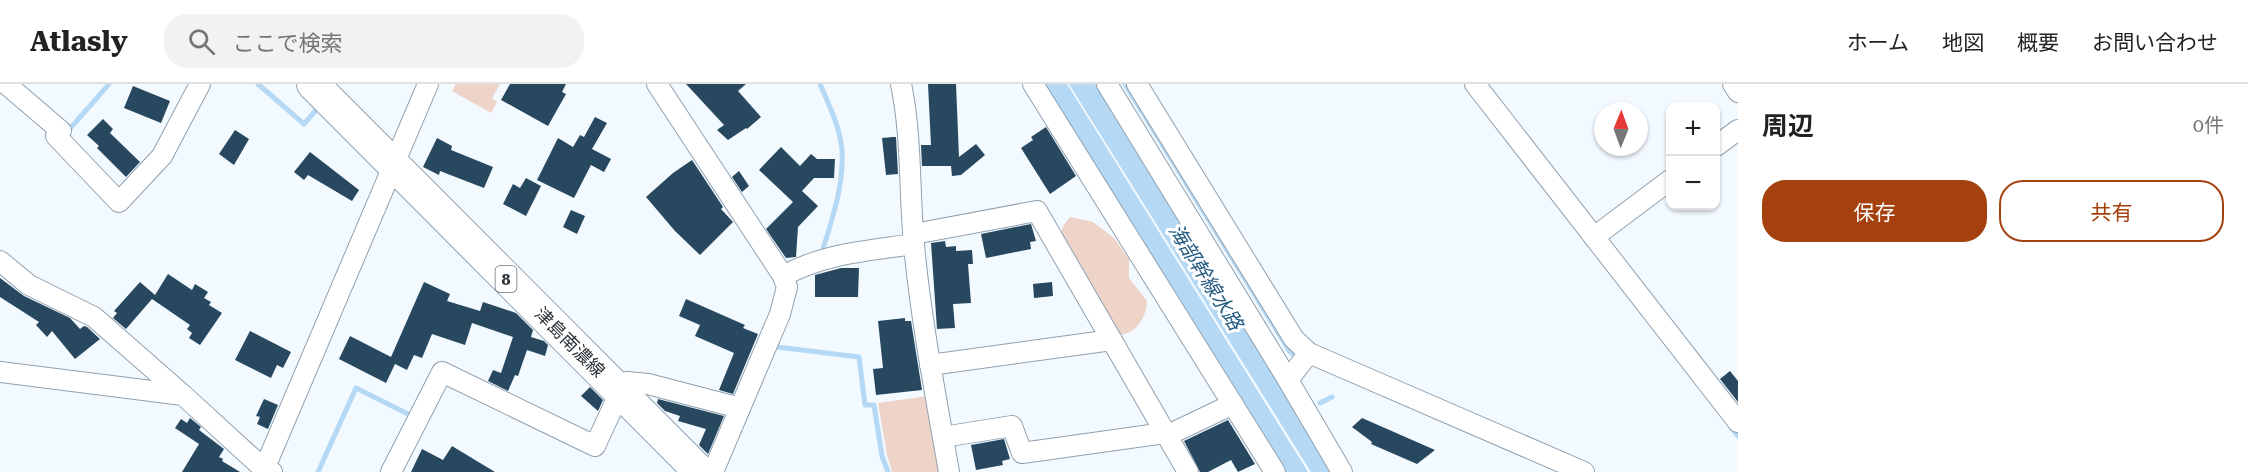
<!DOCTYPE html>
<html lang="ja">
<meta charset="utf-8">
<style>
body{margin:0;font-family:"Roboto Serif","Noto Sans JP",serif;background:#f2f2f2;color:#222}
.controls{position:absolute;right:18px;top:18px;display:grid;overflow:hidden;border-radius:12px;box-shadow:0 2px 4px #0004}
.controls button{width:54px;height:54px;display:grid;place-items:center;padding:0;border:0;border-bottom:2px solid #e0e0e0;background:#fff;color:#222;font:30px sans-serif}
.compass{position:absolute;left:1594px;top:18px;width:54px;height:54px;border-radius:50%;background:#fff;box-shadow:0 2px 4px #0004;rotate:1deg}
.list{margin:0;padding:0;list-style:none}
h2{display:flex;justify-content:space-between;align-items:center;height:78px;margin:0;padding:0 24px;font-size:26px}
h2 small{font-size:20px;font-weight:400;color:#767676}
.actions{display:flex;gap:12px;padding:18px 24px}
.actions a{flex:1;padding:14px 0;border:2px solid #a5410e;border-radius:24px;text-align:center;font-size:21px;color:#a5410e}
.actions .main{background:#a5410e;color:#fff}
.icon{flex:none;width:33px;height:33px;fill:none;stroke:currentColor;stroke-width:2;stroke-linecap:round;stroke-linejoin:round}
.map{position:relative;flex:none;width:1738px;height:388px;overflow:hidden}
header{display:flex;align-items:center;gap:36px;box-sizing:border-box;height:84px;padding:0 30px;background:#fff;border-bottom:2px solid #e0e0e0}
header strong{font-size:28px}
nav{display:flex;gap:33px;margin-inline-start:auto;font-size:21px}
.search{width:420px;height:54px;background:#f2f2f2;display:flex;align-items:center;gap:15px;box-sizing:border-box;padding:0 21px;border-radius:24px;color:#767676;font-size:22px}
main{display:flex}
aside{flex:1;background:#fff}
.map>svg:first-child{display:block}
.green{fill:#eed3c9}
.water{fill:#b5d9f5}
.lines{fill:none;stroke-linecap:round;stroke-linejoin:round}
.stream{stroke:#b5d9f5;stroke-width:5}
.building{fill:#28485f}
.minor-casing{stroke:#90a1af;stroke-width:22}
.primary-casing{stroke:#90a1af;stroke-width:34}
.minor{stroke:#fff;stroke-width:20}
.primary{stroke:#fff;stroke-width:32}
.labels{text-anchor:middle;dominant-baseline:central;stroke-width:6;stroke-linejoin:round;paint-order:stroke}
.shield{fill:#fff;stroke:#6b7074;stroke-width:1.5}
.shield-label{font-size:16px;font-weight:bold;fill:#2c3338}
.street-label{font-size:18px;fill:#2c3338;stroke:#fff}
.water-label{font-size:20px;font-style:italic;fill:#245c82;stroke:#fff}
</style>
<header>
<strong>Atlasly</strong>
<div class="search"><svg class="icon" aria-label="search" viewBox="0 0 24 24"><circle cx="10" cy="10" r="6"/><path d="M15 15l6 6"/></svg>ここで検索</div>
<nav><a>ホーム</a><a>地図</a><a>概要</a><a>お問い合わせ</a></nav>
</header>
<main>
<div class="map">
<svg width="1738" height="388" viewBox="0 0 1738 388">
<rect width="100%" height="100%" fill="#f2f9ff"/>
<!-- green -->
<g class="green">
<polygon points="456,0 500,0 492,14 497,18 491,29 452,7"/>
<path d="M1070,133l23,5 21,16 15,21v19l18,23c-1,18 -12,35 -32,34l-55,-96 3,-13z"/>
<polygon points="928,312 941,388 892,388 887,371 878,319"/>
</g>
<!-- water -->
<g class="water">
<polygon points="1045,0 1067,0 1308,388 1284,388"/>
<polygon points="1069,0 1095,0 1333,388 1311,388"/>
</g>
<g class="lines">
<!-- stream -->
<g class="stream">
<polyline points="258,0 304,40 318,24"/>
<path d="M820,0c9,21 20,43 22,66 2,34 -9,67 -19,99"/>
<polyline points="1125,0 1290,268 1294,271"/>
<polyline points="67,48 109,0"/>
<polyline points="777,263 859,273 865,321 874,321 882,372 888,388"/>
<polyline points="1320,319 1332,313"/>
<polyline points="1730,342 1738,352"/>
<polyline points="318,388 356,304 412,332"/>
</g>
</g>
<!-- building -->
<g class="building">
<polygon points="510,0 566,0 562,8 566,10 548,42 501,16"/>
<polygon points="686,0 746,0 738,7 761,33 747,45 746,44 728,56 717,46 724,41"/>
<polygon points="928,0 956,0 959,73 976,60 985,71 961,91 952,92 951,82 922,82 921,61 931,61"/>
<polygon points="133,2 170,17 161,39 124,24"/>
<polygon points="595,33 607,39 592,65 611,75 604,88 591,81 574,114 537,96 558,54 573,63 580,51 584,53"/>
<polygon points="103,35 113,45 110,49 140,78 126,93 97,64 99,62 87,51"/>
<polygon points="1046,43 1076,92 1050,110 1021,64 1033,56 1031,53"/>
<polygon points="235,46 249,55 234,81 219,70"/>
<polygon points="893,53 896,53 898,90 886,91 882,54"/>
<polygon points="437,54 452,62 451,66 493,83 484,104 440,87 439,91 423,83"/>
<polygon points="781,63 800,82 811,70 817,75 835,75 834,94 814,94 802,107 818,122 798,143 796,173 786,174 766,145 793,118 759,86"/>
<polygon points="310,68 359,106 352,117 308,91 304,96 294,88"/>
<polygon points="692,76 723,123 721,125 733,138 700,171 675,147 646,113 673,89"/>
<polygon points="739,87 749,102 742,108 732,93"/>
<polygon points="526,94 541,102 526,132 503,120 513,100 520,104"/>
<polygon points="571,126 585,132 577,150 563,143"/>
<polygon points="1031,140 1036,157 1030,158 1031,165 986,174 981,150"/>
<polygon points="945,157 946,163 956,162 956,167 972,166 973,180 968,180 971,219 953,220 955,244 937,245 931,159"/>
<polygon points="841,184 859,184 858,213 815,213 815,191"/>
<polygon points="168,190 192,206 195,200 208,208 204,214 211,218 209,221 222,229 200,261 189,254 192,249 187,245 190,241 152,215 126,245 113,234 117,229 114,227 140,198 155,211"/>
<polygon points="0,194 24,212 70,234 80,245 84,242 87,243 100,255 75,275 52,247 47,253 36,241 39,238 0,213"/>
<polygon points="424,198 450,210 447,217 480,227 483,218 516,229 533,246 531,253 544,257 548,261 545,272 527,266 518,292 515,291 508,307 488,297 493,286 501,289 513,253 472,239 465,261 432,250 422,274 414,271 407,286 395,280 386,299 339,275 350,252 391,273"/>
<polygon points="1052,198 1053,212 1034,214 1033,200"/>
<polygon points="686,215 745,241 743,244 758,250 733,310 719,306 734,269 695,252 700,241 679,232"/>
<polygon points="905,234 905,237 911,237 922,306 876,311 873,285 883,284 878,237"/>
<polygon points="250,247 291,268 283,284 277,281 271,294 235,276"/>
<polygon points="1730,287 1738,297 1738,318 1720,295"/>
<polygon points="590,303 603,316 598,327 581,312"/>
<polygon points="264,315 278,321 268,345 257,340 260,333 256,332"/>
<polygon points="658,315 724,332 708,370 699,361 706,345 678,337 680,332 665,327 657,319"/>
<polygon points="190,334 201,343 199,346 224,365 219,373 223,375 222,377 240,388 182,388 199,360 175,344 181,335 187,339"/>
<polygon points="1362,334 1378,341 1435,366 1417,380 1371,360 1372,358 1352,343"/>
<polygon points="1228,336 1255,380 1238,388 1231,376 1208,388 1200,388 1184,357"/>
<polygon points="1004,355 1010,375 1002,377 1003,381 976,386 971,361"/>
<polygon points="452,362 495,388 411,388 422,365 443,376"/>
</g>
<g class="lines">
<!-- minor casing -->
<g class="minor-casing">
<g id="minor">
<polyline points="6,0 61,47 56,52 119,118 162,72 200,0"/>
<polyline points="657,0 783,192 787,203 780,230 713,388"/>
<path d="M901,0c11,53 8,107 13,161 7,76 22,152 35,227"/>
<polyline points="1033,0 1275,388"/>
<polyline points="1107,0 1288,296 1342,388"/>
<polyline points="1137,0 1294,255 1309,269"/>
<polyline points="1475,0 1738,338"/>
<polyline points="1733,0 1738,8"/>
<polyline points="1716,62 1738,46"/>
<polyline points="914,150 1037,127 1188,388"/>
<polyline points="1594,153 1670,96"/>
<polyline points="0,177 29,201 94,233 183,311"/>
<path d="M783,192c42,-23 85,-25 131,-32"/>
<polyline points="930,281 1112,256"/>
<polyline points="0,288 183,311 264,385 272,388"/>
<polyline points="1288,296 1309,269 1584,388"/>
<polyline points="1166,352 1233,320"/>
<polyline points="943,353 1012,342 1022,369 1165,349"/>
<polyline points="263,388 428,0"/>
<polyline points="391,388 442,288 595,362 620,308 627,298 648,300 740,324"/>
</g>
</g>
<!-- primary casing -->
<g class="primary-casing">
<polyline id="primary" points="313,0 700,388"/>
</g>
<!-- minor -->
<use href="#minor" class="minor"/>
<!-- primary -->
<use href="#primary" class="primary"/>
</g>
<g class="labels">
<!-- shield labels -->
<rect class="shield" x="495.5" y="182" width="21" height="26" rx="4.5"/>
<g class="shield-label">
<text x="506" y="195">8</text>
</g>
<!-- street labels -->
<g class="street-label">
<text transform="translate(570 258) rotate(45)">津島南濃線</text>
</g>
<!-- water labels -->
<g class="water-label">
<text transform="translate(1206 193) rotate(58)">海部幹線水路</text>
</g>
</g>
</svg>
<div class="controls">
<button>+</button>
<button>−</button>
</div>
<svg class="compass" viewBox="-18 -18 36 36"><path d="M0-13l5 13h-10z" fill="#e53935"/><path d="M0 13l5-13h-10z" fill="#767676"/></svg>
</div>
<aside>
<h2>周辺<small>0件</small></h2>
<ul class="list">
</ul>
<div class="actions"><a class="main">保存</a><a>共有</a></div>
</aside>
</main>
